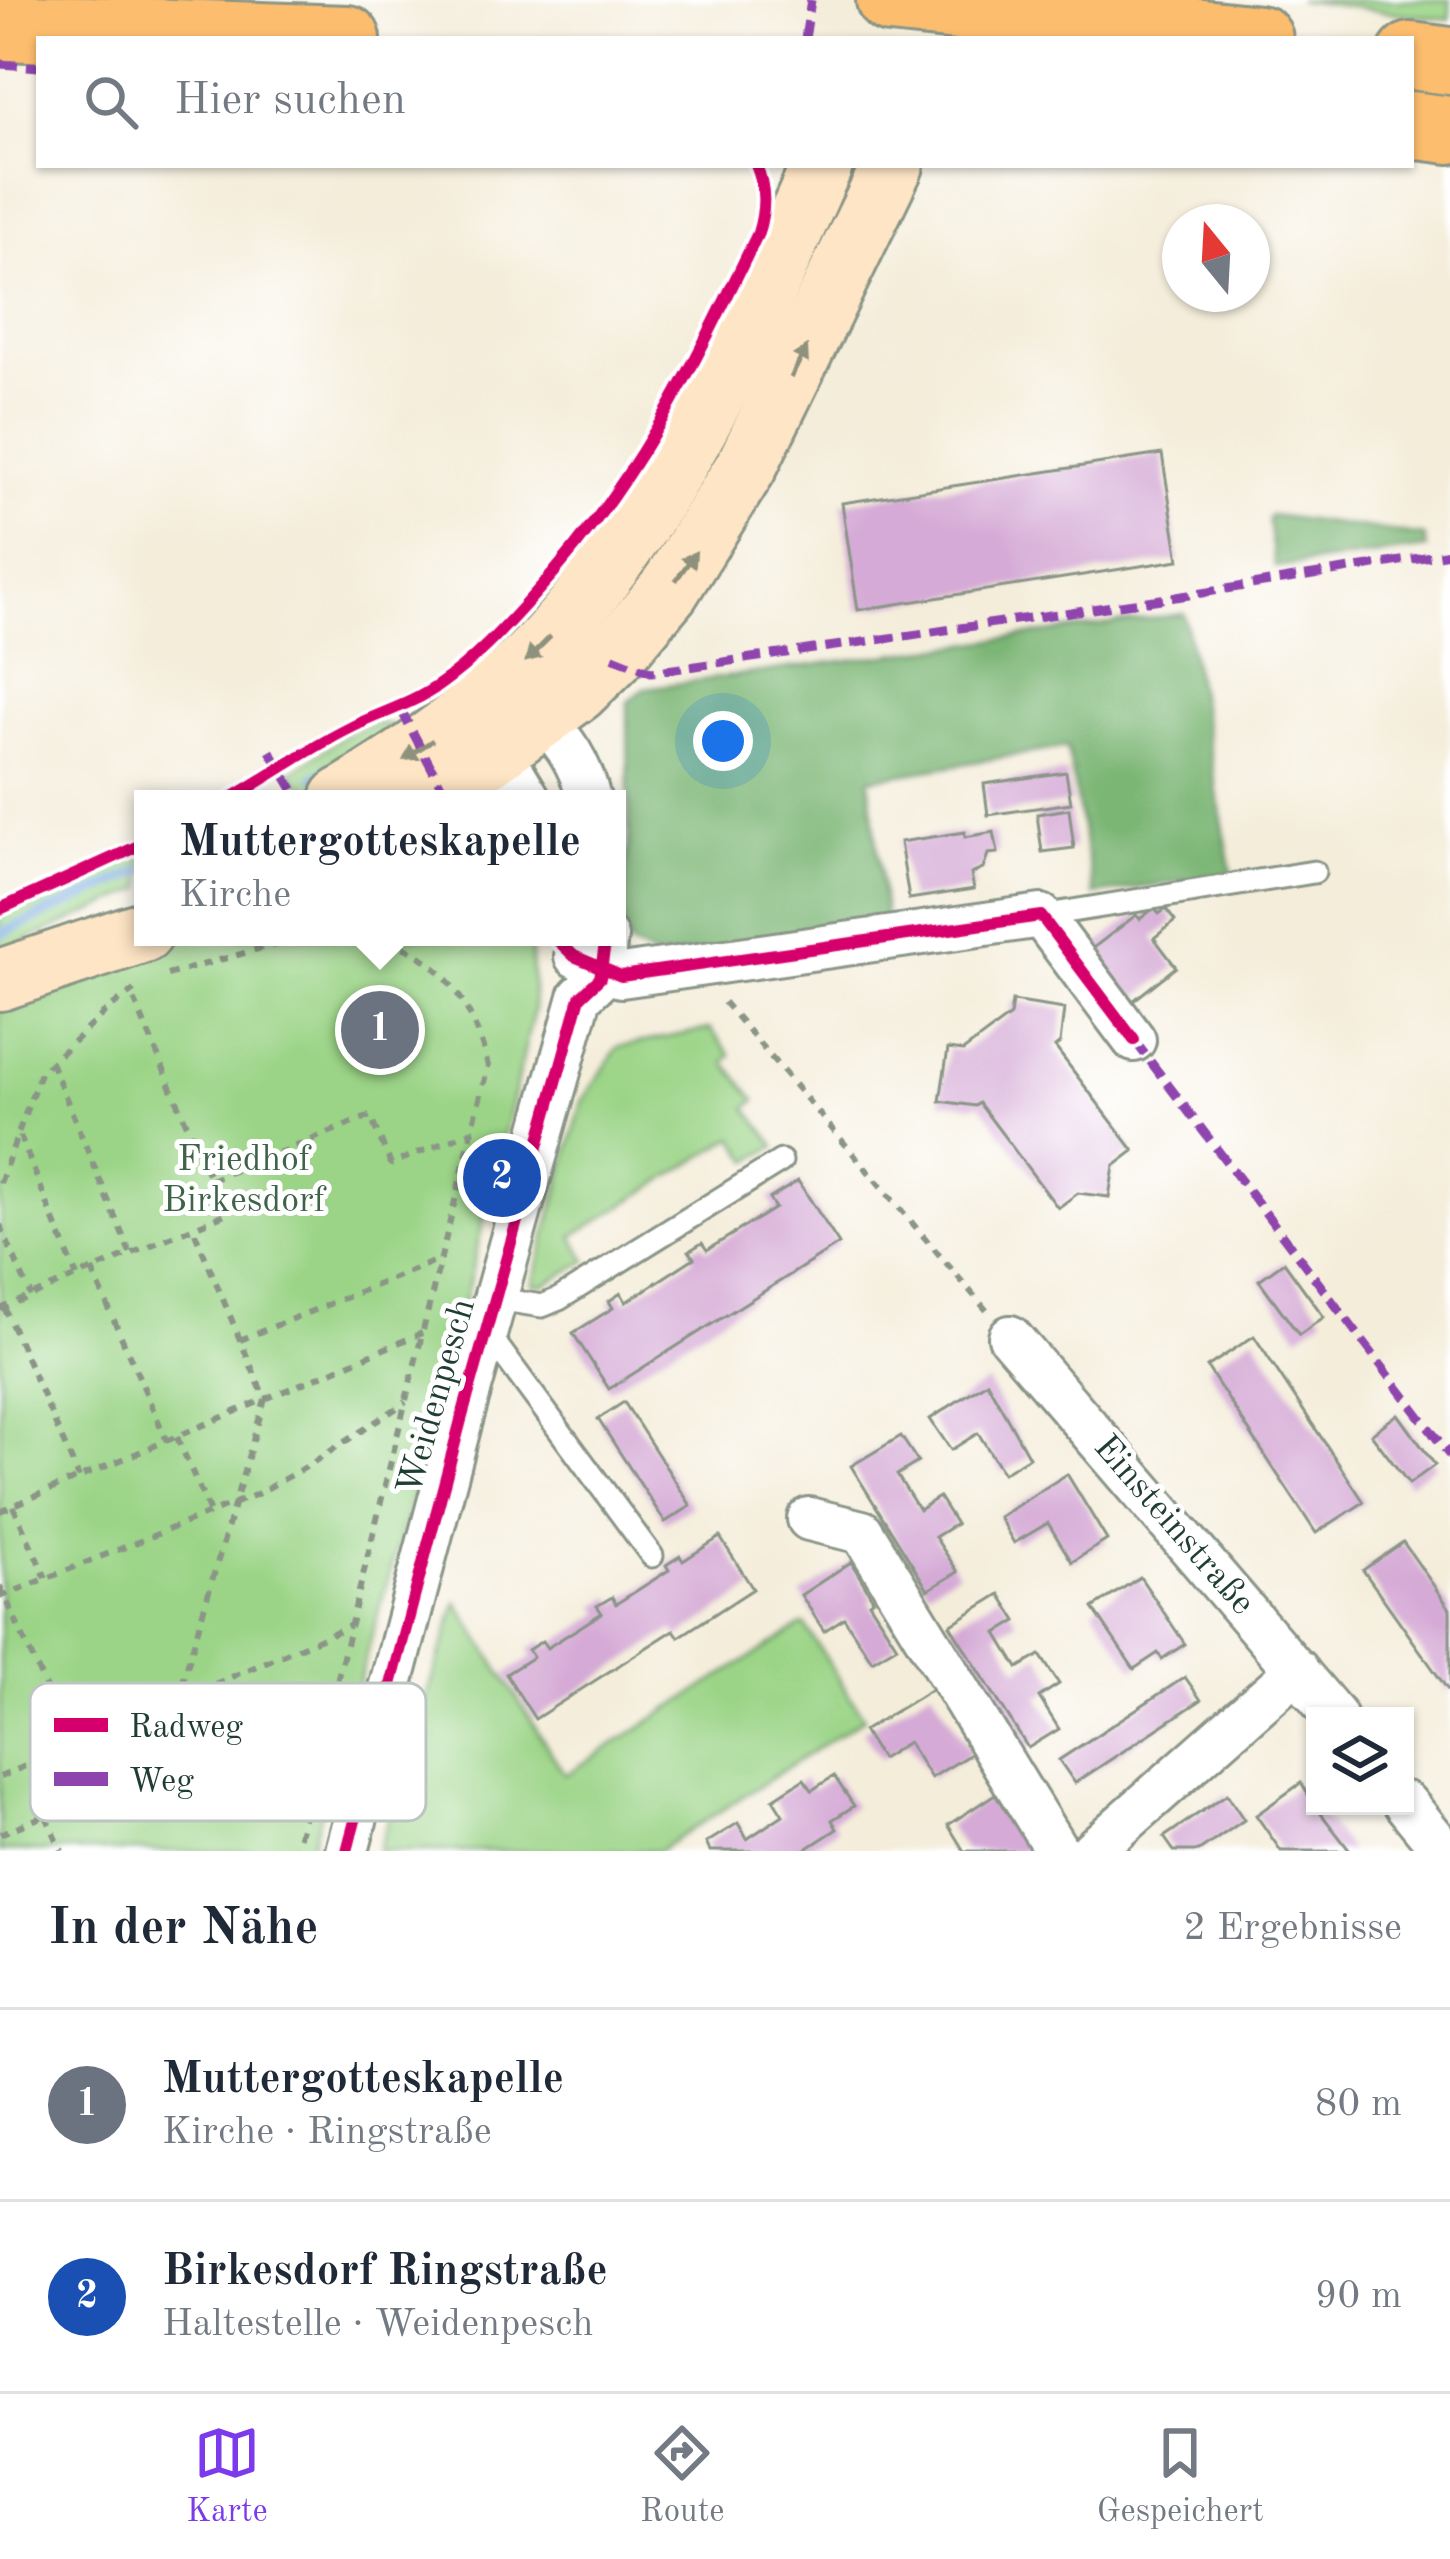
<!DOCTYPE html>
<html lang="de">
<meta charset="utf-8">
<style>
body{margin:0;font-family:"Old Standard TT",serif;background:#f6f6f7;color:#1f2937}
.controls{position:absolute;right:36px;bottom:36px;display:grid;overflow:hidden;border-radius:0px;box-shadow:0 3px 9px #0004}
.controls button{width:108px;height:108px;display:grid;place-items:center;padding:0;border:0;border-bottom:3px solid #e0e1e3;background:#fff;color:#1f2937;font:60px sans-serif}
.compass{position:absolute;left:1162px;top:204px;width:108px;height:108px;border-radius:50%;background:#fff;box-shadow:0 3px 9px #0004;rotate:342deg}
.you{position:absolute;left:723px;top:741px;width:42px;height:42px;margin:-30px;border:9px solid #fff;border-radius:50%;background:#1a73e8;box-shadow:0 0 0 18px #1a73e833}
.badge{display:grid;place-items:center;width:78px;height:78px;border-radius:50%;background:#7c3aed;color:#fff;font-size:39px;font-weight:700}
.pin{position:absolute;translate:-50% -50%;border:6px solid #fff;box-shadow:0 3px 12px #0006}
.popup{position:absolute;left:134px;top:790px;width:492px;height:156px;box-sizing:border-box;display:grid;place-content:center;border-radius:0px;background:#fff;filter:drop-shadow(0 3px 9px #0005);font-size:39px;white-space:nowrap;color:#747a83}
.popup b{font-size:45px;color:#1f2937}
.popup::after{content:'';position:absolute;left:50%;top:100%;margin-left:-24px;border:24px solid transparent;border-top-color:#fff}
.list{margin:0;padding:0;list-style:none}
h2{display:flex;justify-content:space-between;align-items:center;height:156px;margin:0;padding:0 48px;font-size:51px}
h2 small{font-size:39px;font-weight:400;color:#747a83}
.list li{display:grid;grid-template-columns:78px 1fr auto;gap:36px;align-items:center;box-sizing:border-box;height:192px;padding:0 48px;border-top:3px solid #e0e1e3}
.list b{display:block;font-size:45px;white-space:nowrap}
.list p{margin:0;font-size:39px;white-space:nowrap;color:#747a83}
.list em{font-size:39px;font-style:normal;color:#747a83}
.icon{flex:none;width:66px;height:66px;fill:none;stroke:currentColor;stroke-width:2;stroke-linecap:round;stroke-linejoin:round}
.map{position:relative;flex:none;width:1450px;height:1851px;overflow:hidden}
.search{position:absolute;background:#fff;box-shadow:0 3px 9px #0004;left:36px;right:36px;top:36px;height:132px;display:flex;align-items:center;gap:30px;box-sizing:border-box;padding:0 42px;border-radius:0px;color:#747a83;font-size:45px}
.sheet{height:540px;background:#fff}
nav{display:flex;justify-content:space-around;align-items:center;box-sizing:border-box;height:168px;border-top:3px solid #e0e1e3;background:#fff;font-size:33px;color:#747a83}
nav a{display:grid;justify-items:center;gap:6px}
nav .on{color:#7c3aed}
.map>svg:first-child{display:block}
.green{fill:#9bd487;stroke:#5d885e;stroke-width:3}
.forest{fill:#7cb674;stroke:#4e7a54;stroke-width:3}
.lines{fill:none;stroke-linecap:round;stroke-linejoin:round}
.stream{stroke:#77a7e2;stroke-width:10}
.building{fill:#d5aad6}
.service-casing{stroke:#8a9587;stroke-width:27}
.minor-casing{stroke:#8a9587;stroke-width:48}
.secondary-casing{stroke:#8a9587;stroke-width:66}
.primary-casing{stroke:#8a9587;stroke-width:72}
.path{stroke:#8a9587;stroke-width:6;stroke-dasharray:9 9;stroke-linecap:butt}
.service{stroke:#fff;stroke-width:21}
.minor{stroke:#fff;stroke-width:42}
.secondary{stroke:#fee5c5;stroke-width:60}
.primary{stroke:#fcbd6e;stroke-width:66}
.quiet{stroke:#8e44ad;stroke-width:9;stroke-dasharray:18 9;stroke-linecap:butt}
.cycleway-casing{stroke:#fff;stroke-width:20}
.cycleway{stroke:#d6006c;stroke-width:12}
.oneway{fill:#8e917c}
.labels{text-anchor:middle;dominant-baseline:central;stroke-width:10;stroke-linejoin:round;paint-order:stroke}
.park-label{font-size:36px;fill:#3e6349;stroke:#fff}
.street-label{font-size:36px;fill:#1f3d34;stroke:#fff}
.key{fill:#fff;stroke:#bcc5c2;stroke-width:3}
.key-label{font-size:33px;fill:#1f3d34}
</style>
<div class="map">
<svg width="1450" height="1851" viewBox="0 0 1450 1851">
<rect width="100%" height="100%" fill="#fff"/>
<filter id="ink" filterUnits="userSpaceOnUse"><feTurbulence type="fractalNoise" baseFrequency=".00833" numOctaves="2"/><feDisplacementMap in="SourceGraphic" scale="24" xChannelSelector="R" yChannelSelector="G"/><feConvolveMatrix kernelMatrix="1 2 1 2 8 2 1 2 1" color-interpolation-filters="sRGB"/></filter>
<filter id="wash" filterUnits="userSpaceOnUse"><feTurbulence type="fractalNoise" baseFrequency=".004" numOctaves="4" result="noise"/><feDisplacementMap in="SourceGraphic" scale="48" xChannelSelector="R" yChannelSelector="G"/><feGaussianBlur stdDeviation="2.7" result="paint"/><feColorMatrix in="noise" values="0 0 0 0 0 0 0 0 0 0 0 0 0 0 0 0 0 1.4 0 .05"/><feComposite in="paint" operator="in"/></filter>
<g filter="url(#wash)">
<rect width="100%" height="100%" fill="#f4edda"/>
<!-- green -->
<g class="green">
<polygon points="1298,0 1450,0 1450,20"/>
<path d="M377,723l22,5 -76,63c-16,-1 -24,-4 -32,-19l54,-36z"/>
<polygon points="143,851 143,889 0,952 0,915"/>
<polygon points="165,937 530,937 534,1009 448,1370 310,1851 0,1851 0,999"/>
<polygon points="710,1029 731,1055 725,1062 756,1100 747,1108 776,1146 750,1161 734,1137 573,1236 587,1261 543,1285 533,1284 582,1102 618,1047"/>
<polygon points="457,1602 565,1775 804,1624 864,1718 658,1851 378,1851"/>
</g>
<!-- forest -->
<g class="forest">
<polygon points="1271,515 1424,536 1427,548 1275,567 1268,519"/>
<polygon points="1184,614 1232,873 1094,895 1067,747 869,779 886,923 655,958 630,946 622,919 629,837 628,702 646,688"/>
</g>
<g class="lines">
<!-- stream -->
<g class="stream">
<polyline points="315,777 361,749"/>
<polyline points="0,934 143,870"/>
</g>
</g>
<g id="blocks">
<!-- building -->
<g class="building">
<polygon points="1162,454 1179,560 858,610 842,503"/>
<polygon points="1066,772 1071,803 988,815 984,784"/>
<polygon points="1069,809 1074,848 1042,852 1037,814"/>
<polygon points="965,832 965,837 994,832 998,853 988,854 983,869 971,874 974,889 909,899 900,842"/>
<polygon points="1154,908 1159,914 1166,909 1175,921 1154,938 1176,967 1133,1001 1093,948 1136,915 1140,919"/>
<polygon points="1012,1001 1064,1009 1060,1043 1055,1047 1134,1151 1114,1166 1109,1197 1078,1193 1058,1208 979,1103 975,1106 940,1101 948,1049 963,1051 1010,1016"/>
<polygon points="373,1015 389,1021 407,1041 411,1053 381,1052 367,1039 356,1019 367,1021"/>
<polygon points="798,1181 839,1244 609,1389 573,1333 613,1308 609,1301 621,1293 626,1302 694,1258 689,1251 702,1243 707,1250 775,1208 769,1199"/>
<polygon points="1284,1262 1324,1317 1299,1335 1259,1280"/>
<polygon points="1254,1336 1364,1502 1316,1533 1207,1367"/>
<polygon points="987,1382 1029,1457 1003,1473 978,1433 951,1450 930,1419"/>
<polygon points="624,1402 691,1506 665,1522 598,1419"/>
<polygon points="1398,1414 1435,1465 1409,1484 1371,1434"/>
<polygon points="901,1436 918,1462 897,1475 919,1510 939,1497 956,1524 935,1537 958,1572 928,1590 851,1466"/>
<polygon points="1067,1474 1107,1540 1072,1562 1048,1523 1014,1543 999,1517"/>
<polygon points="720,1537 753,1589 679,1637 674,1630 535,1719 506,1674 533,1657 528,1650 542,1641 547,1648 602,1613 597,1606 612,1597 616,1604 669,1570 666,1565 680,1556 683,1561"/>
<polygon points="1403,1542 1450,1609 1450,1693 1363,1570"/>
<polygon points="851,1562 873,1599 869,1602 897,1646 872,1661 844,1618 824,1631 801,1595"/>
<polygon points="1140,1577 1185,1644 1162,1659 1158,1653 1134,1669 1093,1608"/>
<polygon points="1000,1594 1017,1621 997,1633 1018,1668 1040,1655 1059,1684 1039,1697 1059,1729 1028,1748 950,1625"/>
<polygon points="1185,1677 1201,1700 1075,1783 1059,1760"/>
<polygon points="932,1689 972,1753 931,1778 908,1742 881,1759 863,1731"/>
<polygon points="834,1776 854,1806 832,1820 837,1829 803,1851 710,1851 706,1843 738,1823 747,1839 783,1815 773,1799 804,1779 812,1790"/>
<polygon points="1301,1783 1315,1806 1350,1851 1281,1851 1256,1815"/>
<polygon points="995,1794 1032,1851 964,1851 948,1825"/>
<polygon points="1227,1794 1244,1820 1199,1851 1174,1851 1164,1837"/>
</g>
</g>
</g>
<g filter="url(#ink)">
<use href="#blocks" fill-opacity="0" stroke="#8a9587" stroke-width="3"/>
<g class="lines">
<!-- service casing -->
<g class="service-casing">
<g id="service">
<polyline points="1041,916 1314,872"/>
<polyline points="496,1299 542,1306 559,1299 781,1161"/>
<polyline points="487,1332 652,1556"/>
</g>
</g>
<!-- minor casing -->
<g class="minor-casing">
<g id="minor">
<path d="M519,708c38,16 60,51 70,91"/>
<polyline points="495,726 499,750 529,799"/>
<polyline points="576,956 621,976 1041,916 1134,1040"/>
<polyline points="1010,1337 1335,1716"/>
<polyline points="809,1519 862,1532 1057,1851"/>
<polyline points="1405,1803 1444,1851"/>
<polyline points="347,1851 461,1420 580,997 600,978 606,937"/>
<polyline points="1092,1851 1297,1670"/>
</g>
</g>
<!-- secondary casing -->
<g class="secondary-casing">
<g id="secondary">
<path d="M341,799c73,-45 144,-92 203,-154 128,-137 203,-311 278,-480"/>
<polyline points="430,799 578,691 613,657 669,590 746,467 893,165"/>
<polyline points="0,980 143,932"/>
</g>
</g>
<!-- primary casing -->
<g class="primary-casing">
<g id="primary">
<polyline points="890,0 1259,39"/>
<polyline points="0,27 347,39"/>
<polyline points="1411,56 1450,61"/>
<polyline points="1411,125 1450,130"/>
</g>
</g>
<!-- path -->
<g class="path">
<polyline points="167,975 269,946 322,937"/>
<polyline points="724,1002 988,1312"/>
<polyline points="51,1062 130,1253"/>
<polyline points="20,1136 77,1277"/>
<polyline points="211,1180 370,1116 391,1164 475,1130"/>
<polyline points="0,1183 40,1073 105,1012 134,990"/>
<polyline points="0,1225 31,1296"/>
<polyline points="92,1270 167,1441"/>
<polyline points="4,1307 79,1478"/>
<polyline points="0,1309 225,1214 131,992"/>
<polyline points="240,1340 443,1258"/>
<polyline points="177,1437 210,1513"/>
<polyline points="13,1506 46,1578"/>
<polyline points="0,1511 422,1333"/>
<polyline points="0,1586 94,1795"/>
<polyline points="0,1597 255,1495 306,1467 406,1402"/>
<polyline points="177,1701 265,1399 193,1228"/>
<polyline points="0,1777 349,1626"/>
<polyline points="46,1816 62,1851"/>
<polyline points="0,1834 333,1696"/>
<path d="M290,1851l6,-3 192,-782c-16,-65 -51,-119 -121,-129"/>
</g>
<!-- service -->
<use href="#service" class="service"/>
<!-- minor -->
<use href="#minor" class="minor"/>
<!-- secondary -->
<use href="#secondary" class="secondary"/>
<!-- primary -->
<use href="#primary" class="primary"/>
<!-- quiet -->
<g class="quiet">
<polyline points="805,39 811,0"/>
<polyline points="0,64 39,67"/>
<polyline points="613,657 651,672 682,668 1189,595 1450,553"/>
<polyline points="400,708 448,799"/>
<polyline points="270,751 299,799"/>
<polyline points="1134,1040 1450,1456"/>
</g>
<!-- cycleway casing -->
<g class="cycleway-casing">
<g id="cycleway">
<path d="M230,799c40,-23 78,-50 118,-70 31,-16 63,-24 91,-44 35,-24 64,-56 93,-88 104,-112 160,-228 226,-364 7,-24 8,-44 -2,-68"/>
<polyline points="0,909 143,844"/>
<polyline points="554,937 574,956 621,976 1041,916 1134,1040"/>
<polyline points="347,1851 461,1420 580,997 600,978 606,937"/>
</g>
</g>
<!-- cycleway -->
<use href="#cycleway" class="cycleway"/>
</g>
<!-- one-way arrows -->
<defs><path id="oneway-solid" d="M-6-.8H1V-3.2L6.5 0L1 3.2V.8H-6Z" transform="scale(3)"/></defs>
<g class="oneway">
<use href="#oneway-solid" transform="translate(799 362) rotate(-63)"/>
<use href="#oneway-solid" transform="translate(686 566) rotate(-55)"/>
<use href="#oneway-solid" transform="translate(538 649) rotate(135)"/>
<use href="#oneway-solid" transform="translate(418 750) rotate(146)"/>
</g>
</g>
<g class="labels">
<!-- park labels -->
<g class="park-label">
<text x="244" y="1161">Friedhof<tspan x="244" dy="41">Birkesdorf</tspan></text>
</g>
<!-- street labels -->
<g class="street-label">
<text transform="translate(438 1397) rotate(-74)">Weidenpesch</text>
<text transform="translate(1173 1526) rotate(49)">Einsteinstraße</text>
</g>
</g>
<!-- legend -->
<rect x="30" y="1683" width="396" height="138" rx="18" class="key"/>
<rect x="54" y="1718" width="54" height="14" fill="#d6006c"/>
<rect x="54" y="1772" width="54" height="14" fill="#8e44ad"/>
<g class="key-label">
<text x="129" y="1737">Radweg</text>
<text x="129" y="1791">Weg</text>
</g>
</svg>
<div class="controls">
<button><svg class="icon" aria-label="layers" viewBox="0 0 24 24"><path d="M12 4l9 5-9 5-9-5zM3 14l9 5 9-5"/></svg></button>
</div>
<svg class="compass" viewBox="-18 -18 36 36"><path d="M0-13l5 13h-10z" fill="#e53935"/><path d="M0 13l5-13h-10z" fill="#747a83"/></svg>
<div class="you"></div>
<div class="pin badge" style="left:380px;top:1030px;background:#6b7280">1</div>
<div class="popup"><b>Muttergotteskapelle</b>Kirche</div>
<div class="pin badge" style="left:502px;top:1178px;background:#1a4fb4">2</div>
<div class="search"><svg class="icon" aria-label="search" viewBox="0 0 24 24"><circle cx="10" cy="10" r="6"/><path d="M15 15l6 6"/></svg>Hier suchen</div>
</div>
<section class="sheet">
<h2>In der Nähe<small>2 Ergebnisse</small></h2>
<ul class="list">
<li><span class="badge" style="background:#6b7280">1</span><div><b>Muttergotteskapelle</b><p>Kirche · Ringstraße</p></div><em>80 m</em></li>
<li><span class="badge" style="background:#1a4fb4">2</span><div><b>Birkesdorf Ringstraße</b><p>Haltestelle · Weidenpesch</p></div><em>90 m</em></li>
</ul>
</section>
<nav>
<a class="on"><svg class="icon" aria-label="map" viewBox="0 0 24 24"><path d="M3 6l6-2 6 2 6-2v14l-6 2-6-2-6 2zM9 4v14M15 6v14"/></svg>Karte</a>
<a><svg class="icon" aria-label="directions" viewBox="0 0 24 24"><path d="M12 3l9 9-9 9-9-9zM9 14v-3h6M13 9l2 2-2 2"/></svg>Route</a>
<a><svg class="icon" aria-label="saved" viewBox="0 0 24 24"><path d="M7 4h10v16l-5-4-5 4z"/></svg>Gespeichert</a>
</nav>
